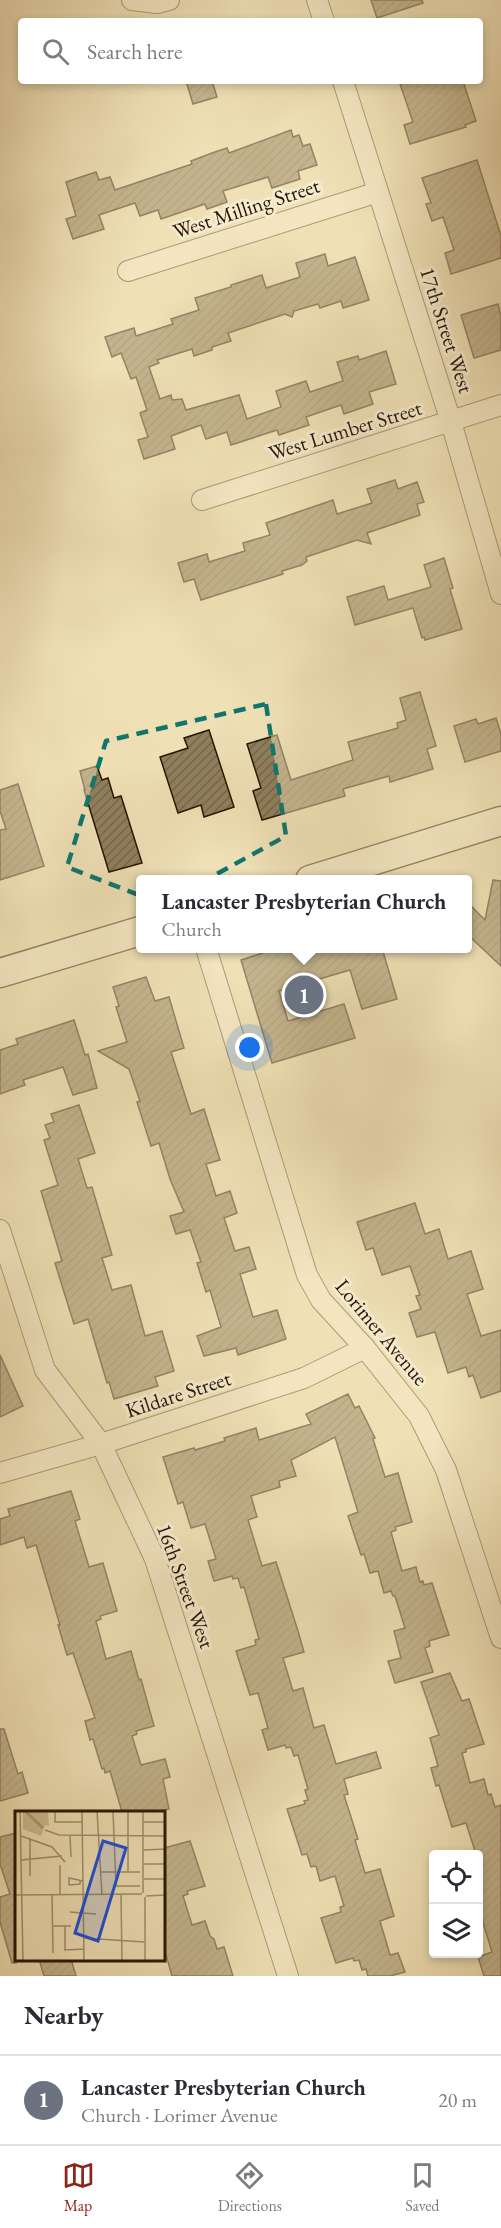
<!DOCTYPE html>
<meta charset="utf-8">
<style>
body{margin:0;font-family:"EB Garamond",serif;background:#f2f2f3;color:#2b2b33}
.controls{position:absolute;right:18px;bottom:18px;display:grid;overflow:hidden;border-radius:6px;box-shadow:0 3px 9px #0003}
.controls button{width:54px;height:54px;display:grid;place-items:center;padding:0;border:0;border-bottom:2px solid #e1e1e2;background:#fff;color:#2b2b33;font:30px sans-serif}
.you{position:absolute;left:250px;top:1048px;width:21px;height:21px;margin:-15px;border:4px solid #fff;border-radius:50%;background:#1a73e8;box-shadow:0 0 0 9px #1a73e833}
.badge{display:grid;place-items:center;width:39px;height:39px;border-radius:50%;background:#8f2418;color:#fff;font-size:20px;font-weight:700}
.pin{position:absolute;translate:-50% -50%;border:3px solid #fff;box-shadow:0 2px 6px #0006}
.popup{position:absolute;left:136px;top:875px;width:336px;height:78px;box-sizing:border-box;display:grid;place-content:center;border-radius:6px;background:#fff;filter:drop-shadow(0 2px 4px #0005);font-size:20px;white-space:nowrap;color:#7c7c81}
.popup b{font-size:22px;color:#2b2b33}
.popup::after{content:'';position:absolute;left:50%;top:100%;margin-left:-12px;border:12px solid transparent;border-top-color:#fff}
.list{margin:0;padding:0;list-style:none}
h2{display:flex;justify-content:space-between;align-items:center;height:78px;margin:0;padding:0 24px;font-size:26px}
h2 small{font-size:20px;font-weight:400;color:#7c7c81}
.list li{display:grid;grid-template-columns:39px 1fr auto;gap:18px;align-items:center;box-sizing:border-box;height:90px;padding:0 24px;border-top:2px solid #e1e1e2}
.list b{display:block;font-size:22px;white-space:nowrap}
.list p{margin:0;font-size:20px;white-space:nowrap;color:#7c7c81}
.list em{font-size:20px;font-style:normal;color:#7c7c81}
.icon{flex:none;width:33px;height:33px;fill:none;stroke:currentColor;stroke-width:2;stroke-linecap:round;stroke-linejoin:round}
.map{position:relative;flex:none;width:501px;height:1976px;overflow:hidden}
.search{position:absolute;background:#fff;box-shadow:0 3px 9px #0003;left:18px;right:18px;top:18px;height:66px;display:flex;align-items:center;gap:15px;box-sizing:border-box;padding:0 21px;border-radius:6px;color:#7c7c81;font-size:22px}
.sheet{height:168px;background:#fff}
nav{display:flex;justify-content:space-around;align-items:center;box-sizing:border-box;height:84px;border-top:2px solid #e1e1e2;background:#fff;font-size:16px;color:#7c7c81}
nav a{display:grid;justify-items:center;gap:3px}
nav .on{color:#8f2418}
.map>svg:first-child{display:block}
.building{fill:url(#building-hatch);stroke:#271500;stroke-width:1.5}
.lines{fill:none;stroke-linecap:round;stroke-linejoin:round}
.street-casing{stroke:#59482d;stroke-width:22}
.secondary-casing{stroke:#271500;stroke-width:31}
.street{stroke:#f5ebcf;stroke-width:20}
.secondary{stroke:#f5ebcf;stroke-width:28}
.marked{fill:none;stroke:#0f766e;stroke-width:4.5;stroke-dasharray:12 8;stroke-linejoin:round}
.labels{text-anchor:middle;dominant-baseline:central;stroke-width:6;stroke-linejoin:round;paint-order:stroke}
.street-label{font-size:21px;fill:#271500;stroke:#f5ebcf}
.inset-river{fill:none;stroke:#ab9b77;stroke-width:3}
.inset-road{fill:none;stroke:#9f8f6d;stroke-width:1.5}
.view{fill:#1d4ed8;fill-opacity:0.15;stroke:#1d4ed8;stroke-width:3}
.inset-edge{fill:none;stroke:#271500;stroke-width:3}
</style>
<div class="map">
<svg width="501" height="1976" viewBox="0 0 501 1976">
<defs>
<pattern id="building-hatch" width="6" height="6" patternUnits="userSpaceOnUse" patternTransform="scale(1.5)"><rect width="6" height="6" fill="#8f7f5e"/><path d="M-1 1l2-2M0 6l6-6M5 7l2-2" fill="none" stroke="#75674b"/></pattern>
</defs>
<rect width="100%" height="100%" fill="#efe0b5"/>
<filter id="stains"><feTurbulence type="fractalNoise" baseFrequency=".00333" numOctaves="4"/><feColorMatrix values="0 0 0 0 .2 0 0 0 0 .09 0 0 0 0 .02 0 0 0 .5 -.17"/></filter>
<radialGradient id="worn" r=".72"><stop offset=".6" stop-color="#630" stop-opacity="0"/><stop offset="1" stop-color="#630" stop-opacity=".3"/></radialGradient>
<!-- building -->
<g class="building">
<polygon points="371,0 422,0 423,3 377,18"/>
<polygon points="186,81 212,81 217,97 193,104"/>
<polygon points="399,81 463,81 476,121 465,125 466,127 410,144 404,125 413,122"/>
<polygon points="291,130 293,137 299,135 303,146 310,144 317,165 298,171 300,179 272,188 268,177 223,191 227,202 207,209 205,204 161,219 158,210 140,216 135,203 99,215 104,229 73,239 66,219 76,216 66,182 96,172 99,180 110,177 115,190 192,164 191,161 212,153 227,148 229,153"/>
<polygon points="477,160 501,236 501,258 451,274 445,253 454,250 443,217 432,221 426,204 431,203 422,178"/>
<polygon points="325,254 328,266 355,257 369,300 343,308 341,301 320,308 318,304 294,311 292,317 285,314 228,333 231,341 212,347 212,350 194,356 192,349 157,360 159,363 149,367 160,399 171,395 172,400 182,399 186,410 239,395 247,419 281,407 276,391 306,381 310,392 343,381 337,362 358,356 359,360 386,351 396,384 369,392 373,404 344,414 341,405 306,417 309,425 279,435 277,430 231,445 227,432 206,439 201,425 171,436 175,449 144,459 138,440 148,437 140,413 147,410 136,377 131,379 121,353 112,357 105,337 134,328 136,336 173,324 171,319 199,310 195,298 231,287 231,285 262,275 266,288 300,277 296,263"/>
<polygon points="498,304 501,316 501,350 474,358 461,315"/>
<polygon points="395,480 398,489 417,482 424,502 417,504 420,515 367,533 371,544 357,540 306,557 307,561 302,565 282,571 283,574 201,600 194,579 184,582 178,563 207,554 209,562 245,551 243,543 270,535 266,523 333,500 337,514 372,503 367,489"/>
<polygon points="444,558 453,588 450,589 462,629 425,640 424,637 422,638 413,608 355,625 347,597 384,586 388,600 431,587 424,565"/>
<polygon points="420,692 436,746 427,749 433,769 390,782 389,776 343,789 345,796 262,820 253,791 261,788 247,744 277,735 291,780 353,760 348,742 398,728 397,723 406,720 400,698"/>
<polygon points="496,718 501,734 501,751 465,762 454,726 476,719 478,724"/>
<polygon points="209,730 234,807 204,817 201,805 178,813 160,757 188,748 184,738"/>
<polygon points="97,766 102,780 108,778 114,798 121,796 142,863 109,872 84,790 85,790 80,771"/>
<polygon points="18,784 44,866 0,880 0,830 6,829 0,811 0,790"/>
<polygon points="493,880 501,881 501,966 468,935 468,903 485,920"/>
<polygon points="278,948 382,948 397,999 362,1009 350,970 279,991 288,1021 344,1004 355,1038 272,1063 241,960"/>
<polygon points="146,977 155,1001 169,997 184,1048 171,1052 191,1114 204,1109 220,1160 206,1164 216,1196 230,1191 237,1213 224,1218 235,1251 249,1247 256,1269 240,1274 253,1317 277,1310 286,1339 238,1355 236,1348 204,1356 197,1336 221,1327 210,1290 206,1292 202,1279 197,1263 201,1262 190,1230 176,1234 170,1216 184,1212 170,1179 159,1143 151,1146 137,1102 140,1101 129,1069 98,1051 127,1042 116,1007 119,1006 113,987"/>
<polygon points="74,1020 85,1055 88,1054 97,1088 73,1095 63,1067 23,1080 25,1085 0,1094 0,1050 18,1044 16,1039"/>
<polygon points="79,1105 95,1153 78,1159 87,1188 92,1187 112,1255 102,1258 112,1290 131,1285 145,1336 162,1331 174,1371 155,1377 158,1386 114,1399 109,1382 107,1383 88,1319 74,1324 55,1263 62,1261 41,1191 58,1185 44,1140 50,1138 45,1125 54,1122 51,1114"/>
<polygon points="415,1203 425,1234 439,1229 448,1259 471,1251 483,1289 467,1294 481,1336 501,1330 501,1391 481,1398 473,1375 469,1377 466,1367 448,1373 435,1332 417,1337 409,1313 421,1309 416,1296 420,1295 410,1266 382,1275 373,1248 366,1250 357,1222"/>
<polygon points="0,1355 23,1406 0,1417"/>
<polygon points="348,1394 355,1408 359,1406 375,1438 373,1439 385,1477 398,1473 412,1522 395,1527 396,1530 391,1532 402,1571 416,1567 420,1582 423,1581 424,1585 432,1583 443,1617 449,1635 429,1641 430,1646 425,1648 433,1672 395,1683 388,1661 401,1658 394,1631 405,1628 395,1596 393,1596 391,1591 384,1593 378,1571 370,1573 364,1554 361,1555 348,1516 358,1512 335,1437 291,1460 296,1476 279,1481 280,1487 251,1496 257,1517 248,1520 262,1566 276,1562 298,1631 304,1652 283,1658 293,1691 303,1688 314,1728 324,1725 336,1764 376,1752 381,1768 344,1779 348,1794 344,1795 358,1839 355,1840 365,1873 380,1869 394,1916 380,1921 390,1955 398,1953 405,1972 390,1976 368,1976 366,1969 362,1970 359,1960 354,1961 353,1958 336,1963 321,1918 341,1912 340,1907 344,1906 335,1876 320,1881 316,1866 311,1867 307,1854 302,1855 287,1809 305,1804 304,1801 308,1800 305,1790 308,1789 298,1755 294,1756 291,1747 286,1748 285,1745 268,1750 262,1730 268,1728 258,1693 250,1695 236,1651 256,1645 255,1640 259,1639 244,1587 241,1588 238,1578 233,1579 232,1576 214,1581 208,1561 216,1559 205,1524 191,1528 183,1502 178,1504 163,1457 194,1448 195,1450 225,1441 224,1438 256,1428 259,1440 311,1424 306,1414"/>
<polygon points="71,1491 80,1519 75,1521 89,1567 103,1563 117,1611 100,1616 101,1619 96,1621 106,1659 131,1651 139,1680 141,1679 154,1726 136,1731 137,1734 132,1736 141,1765 165,1759 170,1777 163,1779 169,1809 156,1812 122,1812 110,1771 105,1773 104,1768 102,1769 93,1739 90,1740 85,1721 95,1718 73,1653 67,1655 58,1625 60,1625 36,1545 27,1548 24,1537 0,1545 0,1519 10,1516 8,1509"/>
<polygon points="450,1673 462,1701 469,1699 484,1744 466,1749 466,1752 462,1753 470,1783 484,1779 488,1795 491,1794 495,1807 501,1805 501,1976 484,1976 478,1957 492,1952 478,1906 478,1854 476,1854 466,1823 452,1827 439,1785 436,1786 431,1768 438,1766 430,1738 439,1735 421,1682"/>
<polygon points="0,1729 4,1729 18,1774 22,1772 28,1793 0,1801"/>
<polygon points="16,1833 16,1963 12,1963 0,1922 0,1897 10,1894 0,1864 0,1837"/>
<polygon points="190,1841 205,1886 187,1891 188,1894 183,1896 192,1925 205,1921 210,1936 214,1939 217,1949 224,1947 233,1976 172,1976 164,1948 164,1848"/>
<polygon points="39,1959 71,1959 76,1976 44,1976"/>
</g>
<g class="lines">
<!-- street casing -->
<g class="street-casing">
<g id="street">
<polyline points="132,0 157,3 169,0"/>
<polyline points="317,0 324,21"/>
<polyline points="343,81 451,422 501,594"/>
<polyline points="128,271 378,192"/>
<polyline points="202,500 501,405"/>
<polyline points="206,948 307,1275 321,1300 365,1348 419,1416 446,1470 501,1638"/>
<polyline points="0,1230 45,1370 101,1444 155,1559 288,1976"/>
<polyline points="0,1473 101,1444 304,1378 365,1348"/>
</g>
</g>
<!-- secondary casing -->
<g class="secondary-casing">
<g id="secondary">
<polyline points="310,880 501,821"/>
<polyline points="0,973 140,931"/>
</g>
</g>
<!-- street -->
<use href="#street" class="street"/>
<!-- secondary -->
<use href="#secondary" class="secondary"/>
</g>
<!-- marked area -->
<path d="M0 0H501V1976H0ZM266,704l20,132 -124,68 -95,-37 39,-126z" fill="#efe0b5" fill-opacity=".55" fill-rule="evenodd"/>
<path class="marked" d="M266,704l20,132 -124,68 -95,-37 39,-126z"/>
<g class="labels">
<!-- street labels -->
<g class="street-label">
<text transform="translate(246 208) rotate(-18)">West Milling Street</text>
<text transform="translate(447 330) rotate(72)">17th Street West</text>
<text transform="translate(345 430) rotate(-17)">West Lumber Street</text>
<text transform="translate(382 1332) rotate(50)">Lorimer Avenue</text>
<text transform="translate(178 1394) rotate(-18)">Kildare Street</text>
<text transform="translate(186 1586) rotate(70)">16th Street West</text>
</g>
</g>
<!-- overview -->
<g transform="translate(15 1811)">
<rect width="150" height="150" fill="#efe0b5"/>
<path d="M8,0h25l1,15 -4,-1 -4,11 -18,-7z" fill="#cdbd96"/>
<path class="inset-river" d="M10,0l18,17"/>
<path class="inset-road" d="M5,0l3,150M40,0v11h27M67,0l2,150M82,0l5,84M98,0l3,75h24M113,0v61M128,0v82M128,11h22M30,19l14,5 106,1M55,24l1,22M6,25l31,11 13,15M15,27v38M128,39l22,-1M6,49l41,-4M129,53h21M45,54v30M85,61h40M129,68h21M65,70v3l-11,1v-7l14,3M0,84l127,-1M37,84l1,58M106,84l1,66M131,85l19,-1M55,101l26,2M38,115h18M50,115v24l19,-1M68,127l61,4M130,150v-64"/>
<path class="view" d="M88,30l23,7 -28,93 -23,-8z"/>
<rect width="150" height="150" class="inset-edge"/>
</g>
<rect width="100%" height="100%" filter="url(#stains)"/>
<rect width="100%" height="100%" fill="url(#worn)"/>
</svg>
<div class="controls">
<button><svg class="icon" aria-label="locate" viewBox="0 0 24 24"><circle cx="12" cy="12" r="6"/><path d="M12 2v4M12 18v4M2 12h4M18 12h4"/></svg></button>
<button><svg class="icon" aria-label="layers" viewBox="0 0 24 24"><path d="M12 4l9 5-9 5-9-5zM3 14l9 5 9-5"/></svg></button>
</div>
<div class="you"></div>
<div class="pin badge" style="left:304px;top:995px;background:#6b7280">1</div>
<div class="popup"><b>Lancaster Presbyterian Church</b>Church</div>
<div class="search"><svg class="icon" aria-label="search" viewBox="0 0 24 24"><circle cx="10" cy="10" r="6"/><path d="M15 15l6 6"/></svg>Search here</div>
</div>
<section class="sheet">
<h2>Nearby<small></small></h2>
<ul class="list">
<li><span class="badge" style="background:#6b7280">1</span><div><b>Lancaster Presbyterian Church</b><p>Church · Lorimer Avenue</p></div><em>20 m</em></li>
</ul>
</section>
<nav>
<a class="on"><svg class="icon" aria-label="map" viewBox="0 0 24 24"><path d="M3 6l6-2 6 2 6-2v14l-6 2-6-2-6 2zM9 4v14M15 6v14"/></svg>Map</a>
<a><svg class="icon" aria-label="directions" viewBox="0 0 24 24"><path d="M12 3l9 9-9 9-9-9zM9 14v-3h6M13 9l2 2-2 2"/></svg>Directions</a>
<a><svg class="icon" aria-label="saved" viewBox="0 0 24 24"><path d="M7 4h10v16l-5-4-5 4z"/></svg>Saved</a>
</nav>
